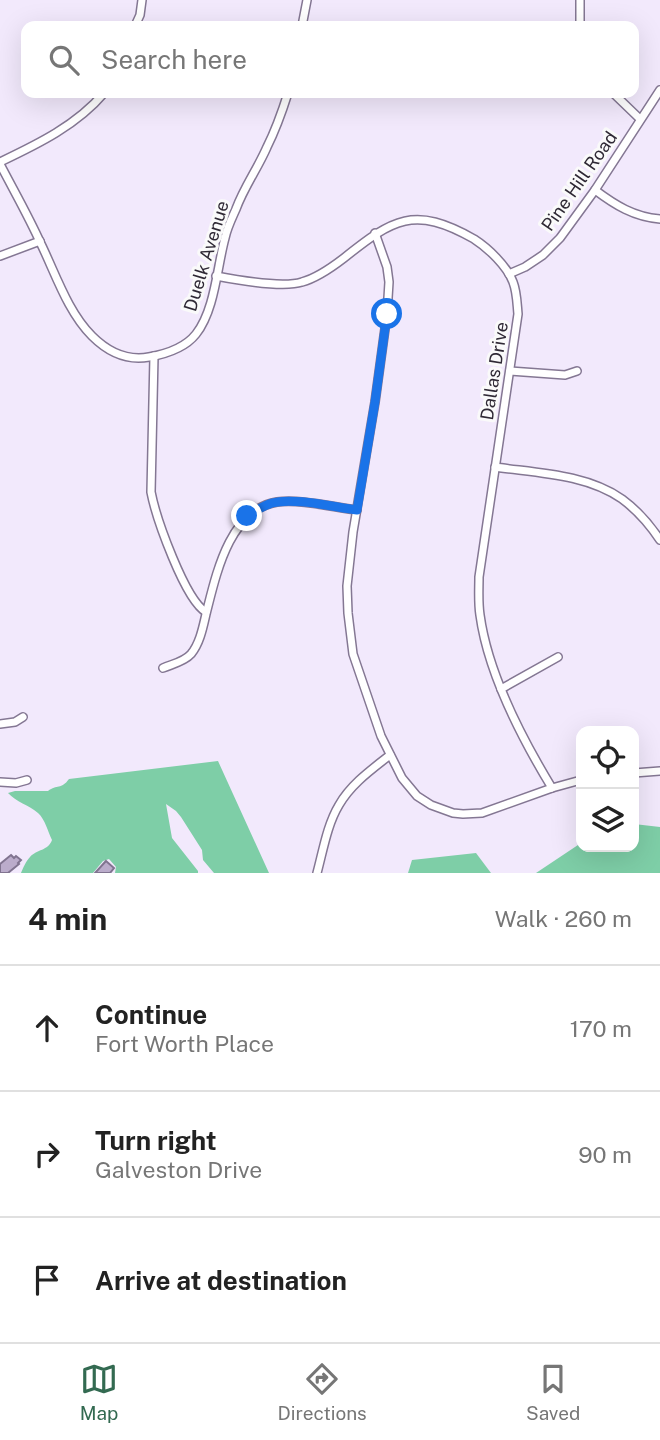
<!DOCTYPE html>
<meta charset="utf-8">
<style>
body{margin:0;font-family:"Public Sans",sans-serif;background:#f2f2f2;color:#222}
.controls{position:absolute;right:21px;bottom:21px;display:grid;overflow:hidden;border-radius:14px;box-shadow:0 7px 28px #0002}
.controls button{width:63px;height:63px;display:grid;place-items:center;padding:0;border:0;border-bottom:2px solid #e0e0e0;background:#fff;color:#222;font:35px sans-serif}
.stop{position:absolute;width:21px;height:21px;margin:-16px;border:5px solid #1a73e8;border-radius:50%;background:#fff}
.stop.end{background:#1a73e8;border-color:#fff;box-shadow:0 2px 7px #0008}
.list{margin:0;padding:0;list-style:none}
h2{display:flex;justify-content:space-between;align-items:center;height:91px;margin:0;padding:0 28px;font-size:30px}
h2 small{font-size:23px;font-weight:400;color:#767676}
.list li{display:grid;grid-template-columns:46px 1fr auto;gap:21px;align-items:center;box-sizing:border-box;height:126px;padding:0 28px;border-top:2px solid #e0e0e0}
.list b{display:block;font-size:26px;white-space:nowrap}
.list p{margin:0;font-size:23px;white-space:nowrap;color:#767676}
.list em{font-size:23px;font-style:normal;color:#767676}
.icon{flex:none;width:38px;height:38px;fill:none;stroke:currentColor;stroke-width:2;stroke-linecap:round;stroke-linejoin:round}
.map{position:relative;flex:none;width:660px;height:873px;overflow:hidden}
.search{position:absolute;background:#fff;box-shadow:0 7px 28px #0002;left:21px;right:21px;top:21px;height:77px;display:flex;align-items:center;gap:18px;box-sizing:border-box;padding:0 24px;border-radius:14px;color:#767676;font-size:26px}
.sheet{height:469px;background:#fff}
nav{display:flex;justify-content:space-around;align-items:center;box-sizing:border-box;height:98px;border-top:2px solid #e0e0e0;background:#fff;font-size:19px;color:#767676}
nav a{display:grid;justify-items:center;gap:4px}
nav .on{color:#336a51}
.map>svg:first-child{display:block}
.green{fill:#7ecea7}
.building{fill:#bbaccb;stroke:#817490;stroke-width:2}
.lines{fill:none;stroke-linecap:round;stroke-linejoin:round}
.minor-casing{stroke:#847793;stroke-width:10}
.minor{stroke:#fff;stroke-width:7}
.route{stroke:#1a73e8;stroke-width:9}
.labels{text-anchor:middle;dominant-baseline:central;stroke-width:6;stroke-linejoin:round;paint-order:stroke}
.street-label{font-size:18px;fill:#2f2935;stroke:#fafafa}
</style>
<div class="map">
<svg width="660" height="873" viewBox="0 0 660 873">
<rect width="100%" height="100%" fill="#f2e9fc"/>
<!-- green -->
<g class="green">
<path d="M218,761l51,112h-55l-11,-13 -1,-10 -21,-33 -5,-6 -10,-7 6,34 26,33v2h-83l1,-6 -7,-8 -6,2 -10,12h-72c2,-5 5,-12 9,-16 7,-8 18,-6 22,-17 -4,-8 -7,-21 -14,-27 -9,-8 -22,-11 -30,-20l7,-2h33c9,-7 13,-1 21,-12z"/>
<polygon points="634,824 660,827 660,873 536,873 581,843 581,847 634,847"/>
<polygon points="476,853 491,873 408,873 412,860"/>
</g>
<!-- building -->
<g class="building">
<polygon points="11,855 14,858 16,856 21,860 18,863 19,864 8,873 0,873 0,864"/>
<polygon points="106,861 114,868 110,873 95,873"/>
</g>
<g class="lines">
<!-- minor casing -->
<g class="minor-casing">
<g id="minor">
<polyline points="135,26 140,15 142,0"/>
<polyline points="302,26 307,0"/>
<polyline points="580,26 580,0"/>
<polyline points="613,93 640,119"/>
<path d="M0,162c38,-18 77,-37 104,-69"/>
<path d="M0,164c14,27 29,53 41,80 15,31 27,68 51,92 16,16 35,25 57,21 17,-3 36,-9 47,-23 19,-24 21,-67 29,-96 2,-10 7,-20 11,-29 8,-22 22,-41 31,-62 9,-18 15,-35 21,-54"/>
<path d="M595,190c20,15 39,27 65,29"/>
<polyline points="375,233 387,267 389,282 387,314 375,402 353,532 347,586 348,613 353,654 381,736 402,778 417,796 431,805 453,813 463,814 482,813 552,788 581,780"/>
<polyline points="0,256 40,241"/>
<polyline points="509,274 525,267 543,255 560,238 595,190 660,90"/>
<path d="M216,276c21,4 67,12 86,6 15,-4 29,-14 42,-24 49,-39 70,-53 130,-19 14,9 33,27 39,43 4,10 4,22 5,32l-39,263c0,12 -1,25 1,38 8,59 41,122 72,173"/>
<path d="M154,356l-3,136c5,26 34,108 55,120"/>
<polyline points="510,371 565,375 577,371"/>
<path d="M495,467c42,6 91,7 127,32 15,11 28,26 38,41"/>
<path d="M163,668c9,-4 21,-6 28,-14 9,-11 12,-27 15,-40 10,-39 23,-104 71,-112 24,-3 55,5 80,8"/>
<polyline points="501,689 558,657"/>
<polyline points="0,724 15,722 23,717"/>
<polyline points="634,773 660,771"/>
<polyline points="0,782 16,783 27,780"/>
<path d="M317,873c6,-22 10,-48 22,-68 12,-21 32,-35 51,-50"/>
</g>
</g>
<!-- minor -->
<use href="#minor" class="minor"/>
</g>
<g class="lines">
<!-- route -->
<path class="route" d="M247,516c8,-5 16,-10 25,-13 22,-6 61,4 85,7l18,-108 12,-88"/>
</g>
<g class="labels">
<!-- street labels -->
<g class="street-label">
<text transform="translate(579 181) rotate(-55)">Pine Hill Road</text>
<text transform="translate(206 256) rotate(-73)">Duelk Avenue</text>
<text transform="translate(494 371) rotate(-81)">Dallas Drive</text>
</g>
</g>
</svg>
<div class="controls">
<button><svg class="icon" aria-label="locate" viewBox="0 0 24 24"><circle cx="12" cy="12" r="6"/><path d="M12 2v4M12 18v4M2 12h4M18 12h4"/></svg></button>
<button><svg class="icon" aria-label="layers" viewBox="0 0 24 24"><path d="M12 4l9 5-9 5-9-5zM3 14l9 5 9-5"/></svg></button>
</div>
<div class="stop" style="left:387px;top:314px"></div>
<div class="stop end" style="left:247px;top:516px"></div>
<div class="search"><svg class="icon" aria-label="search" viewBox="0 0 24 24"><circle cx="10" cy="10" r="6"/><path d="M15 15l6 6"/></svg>Search here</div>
</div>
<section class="sheet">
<h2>4 min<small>Walk · 260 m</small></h2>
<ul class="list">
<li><svg class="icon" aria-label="ahead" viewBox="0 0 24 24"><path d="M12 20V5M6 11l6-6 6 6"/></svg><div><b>Continue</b><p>Fort Worth Place</p></div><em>170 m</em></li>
<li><svg class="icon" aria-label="right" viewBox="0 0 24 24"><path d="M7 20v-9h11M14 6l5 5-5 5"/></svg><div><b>Turn right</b><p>Galveston Drive</p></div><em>90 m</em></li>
<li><svg class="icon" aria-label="arrive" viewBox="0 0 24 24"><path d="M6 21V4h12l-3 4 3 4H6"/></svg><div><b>Arrive at destination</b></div></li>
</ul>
</section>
<nav>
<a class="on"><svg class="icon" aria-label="map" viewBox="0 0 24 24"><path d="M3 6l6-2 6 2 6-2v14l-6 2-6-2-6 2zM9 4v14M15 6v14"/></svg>Map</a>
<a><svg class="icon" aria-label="directions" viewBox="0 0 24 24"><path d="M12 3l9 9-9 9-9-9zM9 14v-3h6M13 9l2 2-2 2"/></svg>Directions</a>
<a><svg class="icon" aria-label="saved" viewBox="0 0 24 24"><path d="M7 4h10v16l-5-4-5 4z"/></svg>Saved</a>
</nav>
